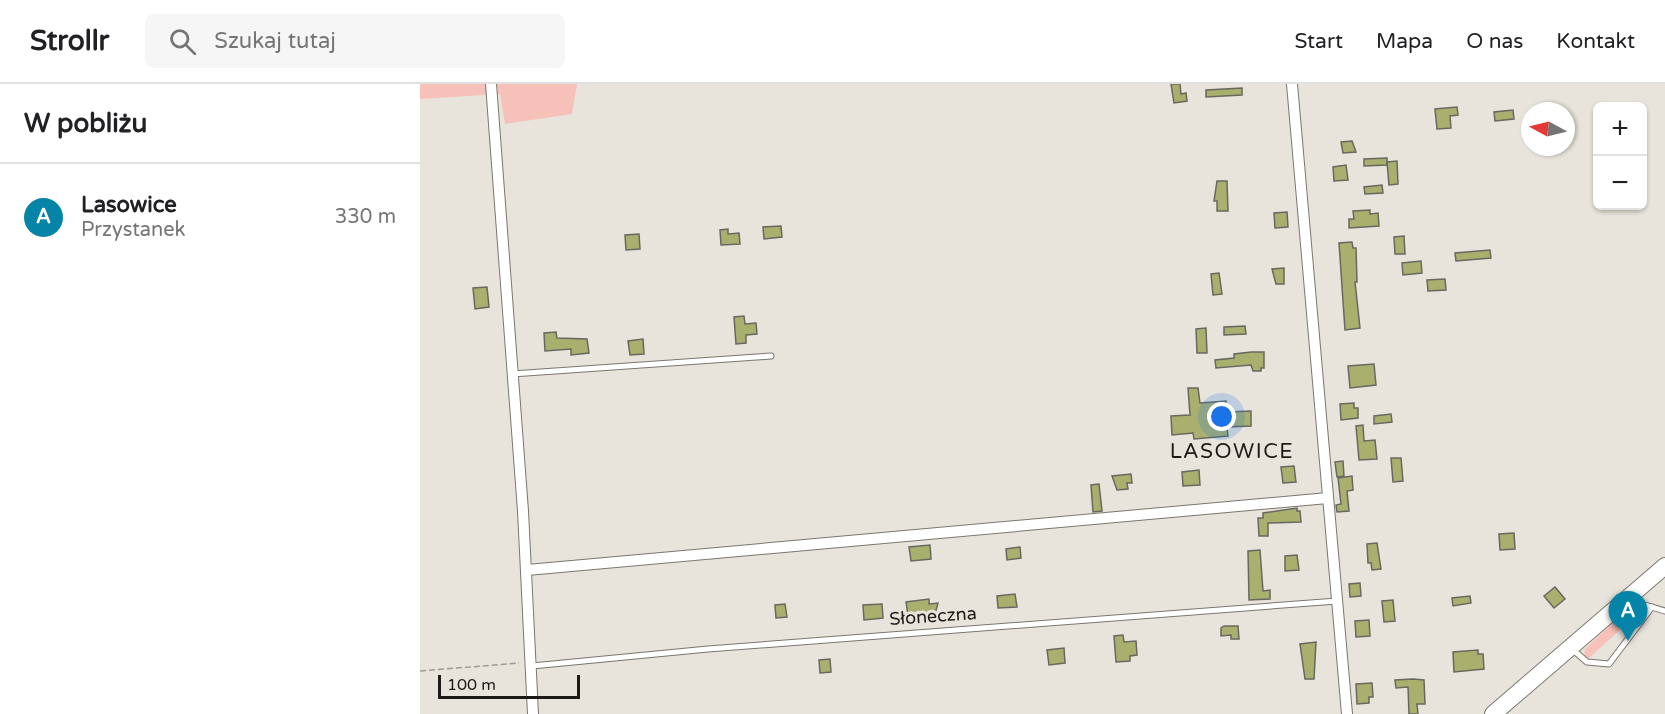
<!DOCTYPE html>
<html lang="pl">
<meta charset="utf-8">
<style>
body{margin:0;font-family:"Varela Round",sans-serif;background:#f6f6f6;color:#202124}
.controls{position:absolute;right:18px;top:18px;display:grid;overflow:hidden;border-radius:9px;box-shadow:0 2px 4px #0004}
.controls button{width:54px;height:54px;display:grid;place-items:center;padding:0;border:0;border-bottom:2px solid #e0e0e0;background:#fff;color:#202124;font:30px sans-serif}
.compass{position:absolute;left:1101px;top:18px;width:54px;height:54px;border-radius:50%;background:#fff;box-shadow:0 2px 4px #0004;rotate:277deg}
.scale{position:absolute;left:18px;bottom:15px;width:142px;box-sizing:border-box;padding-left:6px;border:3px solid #1c1a17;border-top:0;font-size:16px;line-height:21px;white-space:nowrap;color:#1c1a17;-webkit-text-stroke:4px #e8e4db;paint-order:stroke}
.you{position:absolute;left:802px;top:333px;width:21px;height:21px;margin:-15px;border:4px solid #fff;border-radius:50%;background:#1a73e8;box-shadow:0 0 0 9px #1a73e833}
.badge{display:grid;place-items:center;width:39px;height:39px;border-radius:50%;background:#0684a8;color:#fff;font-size:20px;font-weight:700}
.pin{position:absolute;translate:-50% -50px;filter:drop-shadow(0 2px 3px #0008)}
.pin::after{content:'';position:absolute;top:32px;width:21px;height:18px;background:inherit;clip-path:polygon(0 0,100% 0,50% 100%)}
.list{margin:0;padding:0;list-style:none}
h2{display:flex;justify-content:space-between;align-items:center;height:78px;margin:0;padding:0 24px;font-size:26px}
h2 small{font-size:20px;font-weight:400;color:#757577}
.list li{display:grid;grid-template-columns:39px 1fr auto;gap:18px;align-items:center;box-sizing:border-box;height:108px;padding:0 24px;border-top:2px solid #e0e0e0}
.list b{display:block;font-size:22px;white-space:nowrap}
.list p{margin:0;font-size:20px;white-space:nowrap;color:#757577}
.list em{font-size:20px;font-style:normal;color:#757577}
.icon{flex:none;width:33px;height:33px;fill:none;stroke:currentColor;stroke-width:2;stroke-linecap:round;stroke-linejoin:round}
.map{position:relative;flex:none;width:1245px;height:630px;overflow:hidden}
header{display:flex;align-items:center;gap:36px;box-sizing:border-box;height:84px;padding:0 30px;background:#fff;border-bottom:2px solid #e0e0e0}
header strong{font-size:28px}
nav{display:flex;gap:33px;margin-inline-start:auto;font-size:21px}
.search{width:420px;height:54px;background:#f6f6f6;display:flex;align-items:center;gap:15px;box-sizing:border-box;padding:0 21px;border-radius:9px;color:#757577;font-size:22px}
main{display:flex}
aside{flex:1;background:#fff}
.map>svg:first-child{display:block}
.green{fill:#f6c1b8}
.building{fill:#a9b06e;stroke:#676860;stroke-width:1.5}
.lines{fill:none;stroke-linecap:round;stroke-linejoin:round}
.lane-casing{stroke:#7a776f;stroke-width:7}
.street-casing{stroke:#7a776f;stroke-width:12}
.primary-casing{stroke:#7a776f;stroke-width:18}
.path{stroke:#9d9a93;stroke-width:1.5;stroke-dasharray:6 3;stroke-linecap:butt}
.lane{stroke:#fff;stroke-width:5}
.street{stroke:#fff;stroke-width:10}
.primary{stroke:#fff;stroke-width:16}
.labels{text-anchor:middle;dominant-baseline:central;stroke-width:6;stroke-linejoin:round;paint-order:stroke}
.street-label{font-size:18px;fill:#1c1a17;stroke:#e8e4db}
.quarter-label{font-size:21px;letter-spacing:1.5px;fill:#1c1a17;stroke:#e8e4db}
</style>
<header>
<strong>Strollr</strong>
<div class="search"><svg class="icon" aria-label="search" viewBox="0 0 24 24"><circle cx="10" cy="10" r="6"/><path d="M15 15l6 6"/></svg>Szukaj tutaj</div>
<nav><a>Start</a><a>Mapa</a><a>O nas</a><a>Kontakt</a></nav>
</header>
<main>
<aside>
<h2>W pobliżu<small></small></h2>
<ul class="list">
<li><span class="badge">A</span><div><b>Lasowice</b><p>Przystanek</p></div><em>330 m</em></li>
</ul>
</aside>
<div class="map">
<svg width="1245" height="630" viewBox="0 0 1245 630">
<rect width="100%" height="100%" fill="#e8e4db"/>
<!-- green -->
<g class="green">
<polygon points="0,0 157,0 152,30 85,40 80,10 0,15"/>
<polygon points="1214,526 1203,543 1168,575 1164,572 1165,565 1203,529"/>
</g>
<!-- building -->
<g class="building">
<polygon points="751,0 760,0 761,10 766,9 767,17 754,19"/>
<polygon points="822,4 822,11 786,13 786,6"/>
<polygon points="1037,23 1038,31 1030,32 1031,44 1017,45 1015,25"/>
<polygon points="1093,26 1094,35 1075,37 1074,28"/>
<polygon points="932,57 936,68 923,69 921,58"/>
<polygon points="967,74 967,81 944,82 944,75"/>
<polygon points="977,77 978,100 969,101 967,78"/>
<polygon points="926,81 928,96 914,97 913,83"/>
<polygon points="797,97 807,97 808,127 797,127 797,117 794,117"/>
<polygon points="962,101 963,109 945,110 944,103"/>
<polygon points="950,126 950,130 958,129 959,142 929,144 929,135 934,135 933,127"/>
<polygon points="867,128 868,143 855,144 854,129"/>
<polygon points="361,142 362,153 344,155 343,143"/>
<polygon points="308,145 308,150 319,149 320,160 301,161 300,146"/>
<polygon points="219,150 220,165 206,166 205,151"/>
<polygon points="984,152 985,170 975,170 974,153"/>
<polygon points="932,158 933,164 936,164 937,198 935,198 940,244 925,246 919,159"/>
<polygon points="1070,166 1071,174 1036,177 1035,169"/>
<polygon points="1001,177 1002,189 983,191 982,179"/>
<polygon points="864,184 864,200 856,200 852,185"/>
<polygon points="799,189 802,210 793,211 791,190"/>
<polygon points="1025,195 1026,206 1008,207 1007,196"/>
<polygon points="67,203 69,223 55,225 53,204"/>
<polygon points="324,232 325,240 336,239 337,250 326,251 326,259 316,260 314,233"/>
<polygon points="825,242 826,250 804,251 804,243"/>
<polygon points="786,244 787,269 777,269 776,245"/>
<polygon points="136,248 137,254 167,255 169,269 151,271 151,265 125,267 124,249"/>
<polygon points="223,255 224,270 210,271 208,257"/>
<polygon points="831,268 844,268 844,284 841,284 841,287 833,287 831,281 796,284 795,276 814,274 814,270"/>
<polygon points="954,280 956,301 930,304 928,282"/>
<polygon points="768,304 778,304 780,319 806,317 806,328 831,327 831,342 807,343 808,352 774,355 773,349 752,351 751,332 770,331"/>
<polygon points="934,319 934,324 938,324 938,334 921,336 920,320"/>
<polygon points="971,330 972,338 954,340 954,332"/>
<polygon points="943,341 944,357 955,356 957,375 939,376 936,342"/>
<polygon points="971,374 981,374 983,397 973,398"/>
<polygon points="923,377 924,392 917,393 915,378"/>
<polygon points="874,382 876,398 863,399 861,383"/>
<polygon points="779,386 780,401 763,402 762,388"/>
<polygon points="711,390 712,399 707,399 708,405 697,406 692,392"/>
<polygon points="932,392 933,406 927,407 929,427 917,428 916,421 921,420 918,394"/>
<polygon points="679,400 682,427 673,428 671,401"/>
<polygon points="877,424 877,427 880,427 881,438 848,439 848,452 839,452 838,434 843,434 843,429"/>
<polygon points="1094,449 1095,465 1080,466 1079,450"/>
<polygon points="957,459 961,485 952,486 951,479 948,479 947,460"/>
<polygon points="510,461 511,475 491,477 489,463"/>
<polygon points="600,463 601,474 587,476 586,465"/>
<polygon points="840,466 843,507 850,506 850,515 829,516 828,467"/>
<polygon points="877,471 879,486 865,487 865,472"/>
<polygon points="940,499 941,512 930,513 929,500"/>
<polygon points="1135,503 1145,515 1134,524 1124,512"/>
<polygon points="595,510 597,523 578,524 577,512"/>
<polygon points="1050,512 1051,519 1033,522 1032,514"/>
<polygon points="509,515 509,520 518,519 515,530 488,531 486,518"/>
<polygon points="973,516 975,537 964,538 962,517"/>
<polygon points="365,520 367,533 356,534 355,521"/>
<polygon points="462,520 463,534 444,536 443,521"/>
<polygon points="949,536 950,552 936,553 935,537"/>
<polygon points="804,542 818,542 819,555 811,555 811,551 801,552 801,544"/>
<polygon points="703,551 704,558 716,557 717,571 710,572 710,577 696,578 694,552"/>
<polygon points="896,558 894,595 885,595 880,560"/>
<polygon points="644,564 645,579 629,581 627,566"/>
<polygon points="1058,566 1058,570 1063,570 1064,585 1034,588 1033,568"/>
<polygon points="410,575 411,588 400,589 399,576"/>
<polygon points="993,595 1004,596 1005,620 997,620 998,630 989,630 988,603 976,604 975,596"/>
<polygon points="952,599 953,613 949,613 949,619 937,620 936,600"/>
</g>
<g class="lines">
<!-- lane casing -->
<g class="lane-casing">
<g id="lane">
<polyline points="92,290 351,272"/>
<polyline points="1211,512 1218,519 1245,527"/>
<polyline points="1152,565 1167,578 1189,580 1232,523"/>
<polyline points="112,582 288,565 917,517"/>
</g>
</g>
<!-- street casing -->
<g class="street-casing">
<g id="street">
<polyline points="71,0 103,427 113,630"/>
<polyline points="872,0 927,630"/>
<polyline points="107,486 908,414"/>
</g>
</g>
<!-- primary casing -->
<g class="primary-casing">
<polyline id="primary" points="1073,630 1245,482"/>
</g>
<!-- path -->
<polyline class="path" points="0,587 99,579"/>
<!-- lane -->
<use href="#lane" class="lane"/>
<!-- street -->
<use href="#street" class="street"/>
<!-- primary -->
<use href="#primary" class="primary"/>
</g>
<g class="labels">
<!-- street labels -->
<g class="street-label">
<text transform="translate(513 532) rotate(-4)">Słoneczna</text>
</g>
<!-- quarter labels -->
<g class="quarter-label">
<text x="812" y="367">LASOWICE</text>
</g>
</g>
</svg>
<div class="controls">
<button>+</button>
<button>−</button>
</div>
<svg class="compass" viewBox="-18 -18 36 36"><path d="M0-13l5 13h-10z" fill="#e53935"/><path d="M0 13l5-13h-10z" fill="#757577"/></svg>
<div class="scale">100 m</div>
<div class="you"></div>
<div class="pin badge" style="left:1208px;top:557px">A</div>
</div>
</main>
